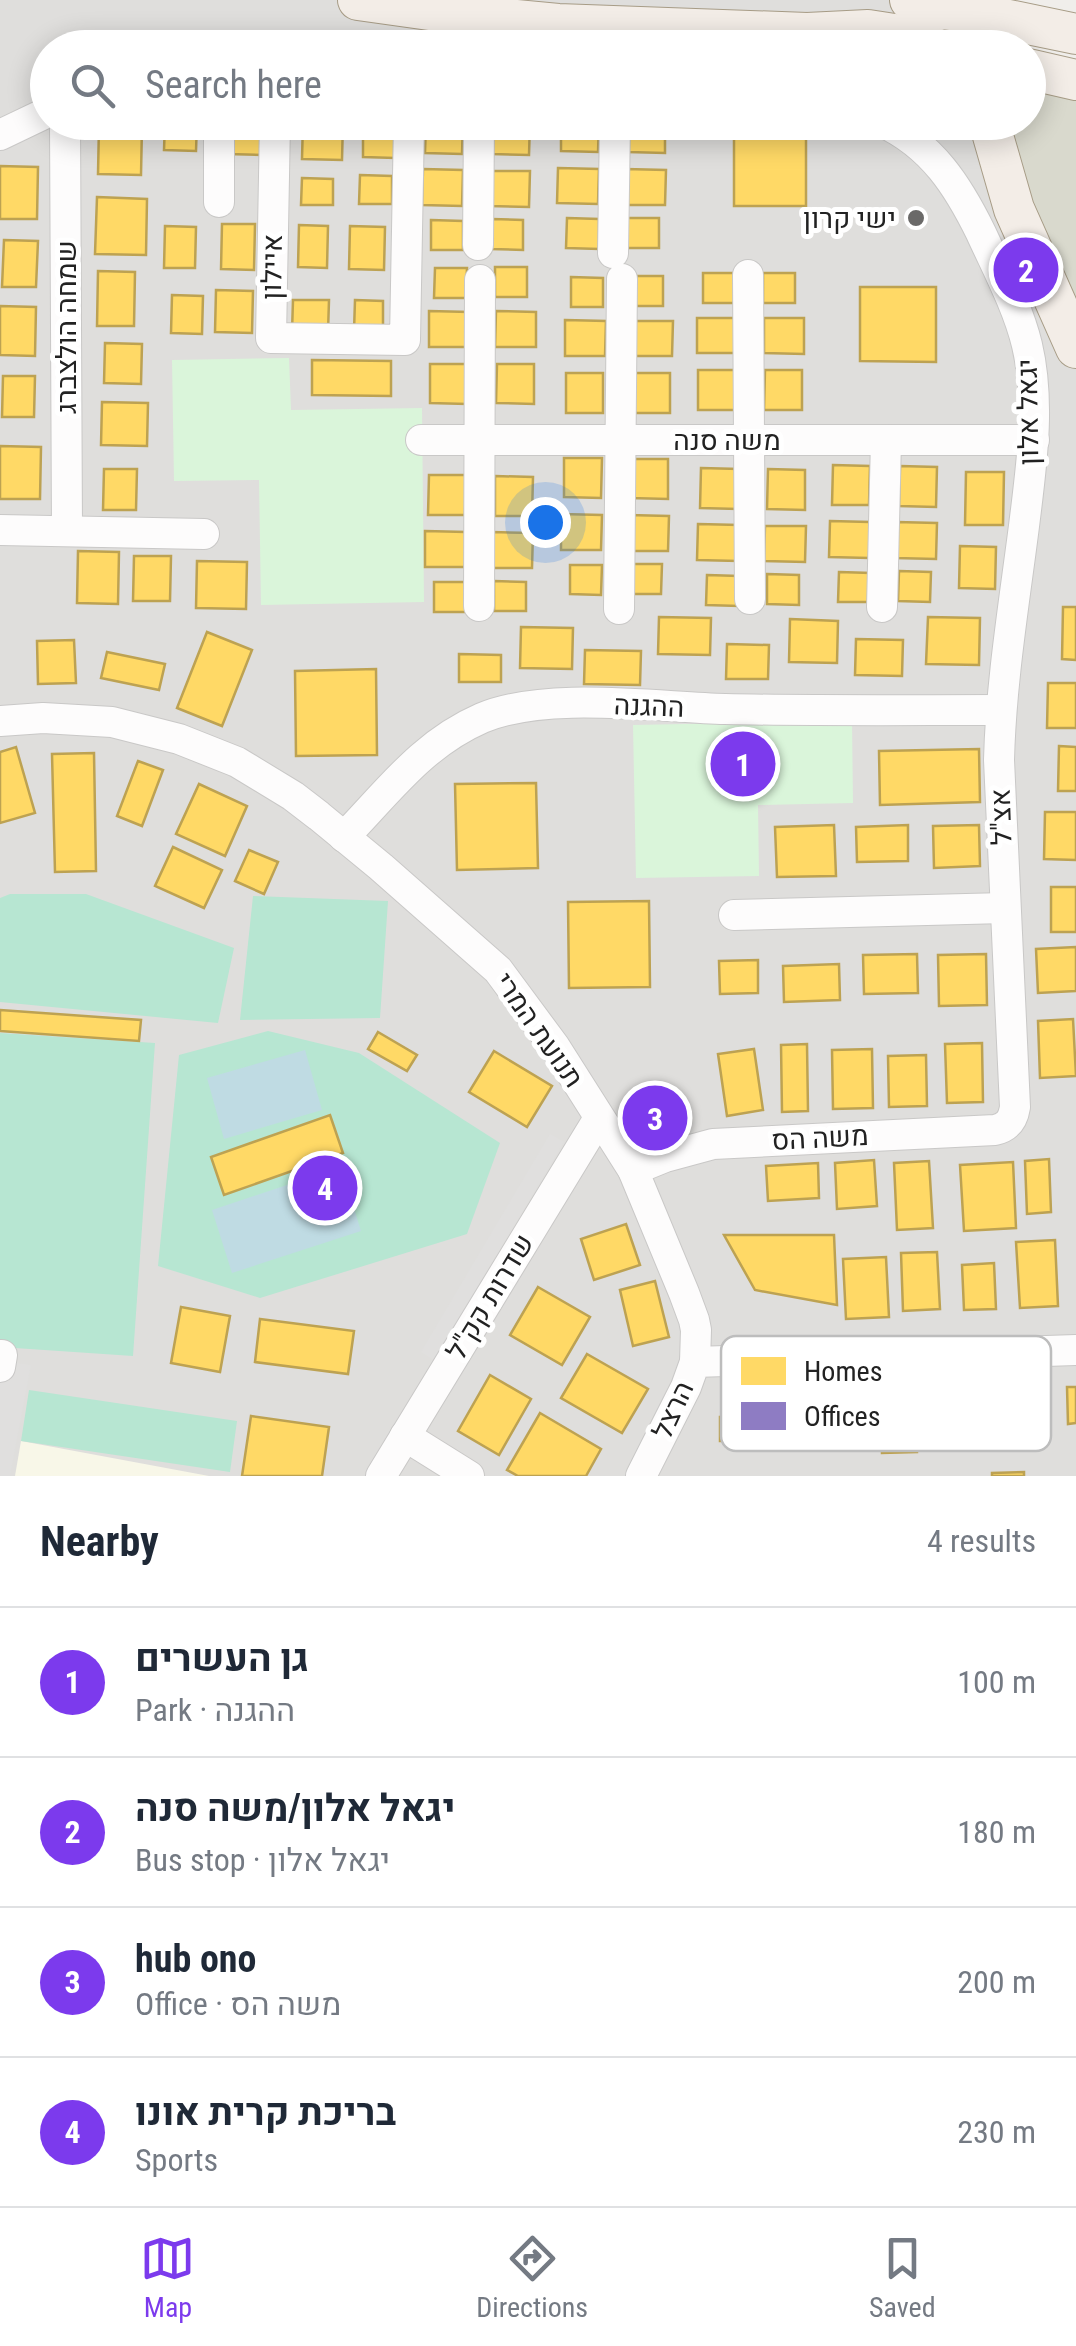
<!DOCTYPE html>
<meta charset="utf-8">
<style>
body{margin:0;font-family:"Roboto Condensed",Heebo,sans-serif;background:#f6f6f7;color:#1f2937}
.you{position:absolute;left:545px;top:522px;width:35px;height:35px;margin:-25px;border:8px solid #fff;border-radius:50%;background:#1a73e8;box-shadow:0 0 0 15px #1a73e833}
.badge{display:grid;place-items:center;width:65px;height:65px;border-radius:50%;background:#7c3aed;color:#fff;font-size:32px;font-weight:700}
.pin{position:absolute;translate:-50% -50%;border:5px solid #fff;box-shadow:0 2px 10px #0006}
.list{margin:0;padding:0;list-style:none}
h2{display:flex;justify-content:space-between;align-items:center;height:130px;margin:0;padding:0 40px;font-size:42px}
h2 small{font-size:32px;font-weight:400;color:#747a83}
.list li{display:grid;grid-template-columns:65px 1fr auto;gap:30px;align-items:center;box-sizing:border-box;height:150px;padding:0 40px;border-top:2px solid #e0e1e3}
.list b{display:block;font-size:38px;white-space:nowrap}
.list p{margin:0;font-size:32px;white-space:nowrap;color:#747a83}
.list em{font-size:32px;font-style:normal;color:#747a83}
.icon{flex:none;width:55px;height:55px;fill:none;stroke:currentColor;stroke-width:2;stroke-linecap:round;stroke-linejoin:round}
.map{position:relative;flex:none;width:1076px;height:1476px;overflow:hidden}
.search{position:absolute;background:#fff;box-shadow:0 5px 25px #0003;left:30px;right:30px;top:30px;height:110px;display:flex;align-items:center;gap:25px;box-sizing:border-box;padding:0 35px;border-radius:55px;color:#747a83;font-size:38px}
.sheet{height:730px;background:#fff}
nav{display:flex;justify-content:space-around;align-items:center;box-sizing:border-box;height:140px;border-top:2px solid #e0e1e3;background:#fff;font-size:28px;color:#747a83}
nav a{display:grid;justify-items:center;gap:5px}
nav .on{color:#7c3aed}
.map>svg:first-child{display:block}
.residential{fill:#dfdedc}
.education{fill:#f8f7e8}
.construction{fill:#d9d9cd}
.park{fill:#daf5da}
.pitch{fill:#b7e6d2}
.parking{fill:#e0dfde}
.water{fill:#bfdbe3}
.homes{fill:#ffd966;stroke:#bda252;stroke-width:2.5}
.offices{fill:#8e7cc3;stroke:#6e6193;stroke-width:2.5}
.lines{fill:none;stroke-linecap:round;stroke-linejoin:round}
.minor-casing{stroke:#c9c8c7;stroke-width:32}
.major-casing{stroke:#a79c86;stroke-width:42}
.minor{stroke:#fdfcfc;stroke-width:30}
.major{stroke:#f3ede7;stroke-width:40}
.poi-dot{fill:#6a6968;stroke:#fff;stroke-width:4}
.labels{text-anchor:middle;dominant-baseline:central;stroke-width:10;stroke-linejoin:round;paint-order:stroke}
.poi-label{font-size:28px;fill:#222;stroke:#fff;text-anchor:end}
.street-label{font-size:28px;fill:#222;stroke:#fff}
.key{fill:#fff;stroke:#bdbdbd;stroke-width:2.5}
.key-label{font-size:28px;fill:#222}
</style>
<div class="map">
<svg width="1076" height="1476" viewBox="0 0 1076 1476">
<rect width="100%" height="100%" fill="#f0eeeb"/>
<!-- residential -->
<polygon class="residential" points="0,0 911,0 909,47 48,48 48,122 965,122 1076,174 1076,1476 0,1476"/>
<!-- education -->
<polygon class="education" points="21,1441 209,1476 15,1476"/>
<!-- construction -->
<polygon class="construction" points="1029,82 1076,92 1076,317 1001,123 1028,122"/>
<!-- park -->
<g class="park">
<polygon points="289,358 291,410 422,408 424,602 261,605 259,480 174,481 172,360"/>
<polygon points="852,721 853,803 758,805 759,876 636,878 633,725"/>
</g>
<!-- pitch -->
<g class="pitch">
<polygon points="10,894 86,894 234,948 218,1023 0,1002 0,898"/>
<polygon points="253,896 388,901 380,1018 240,1020"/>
<polygon points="268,1031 359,1053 500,1143 467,1234 260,1298 158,1266 179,1055"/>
<polygon points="0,1033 155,1043 133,1356 0,1347"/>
<polygon points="29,1390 237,1421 230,1472 21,1441"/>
</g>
<!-- parking -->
<g class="parking">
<polygon points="550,1134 564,1142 434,1360 421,1352"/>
<polygon points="0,1361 31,1365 10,1476 0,1476"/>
</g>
<!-- water -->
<g class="water">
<polygon points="305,1050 322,1110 224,1139 207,1078"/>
<polygon points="341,1167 361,1231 232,1273 212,1210"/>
</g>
<!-- homes -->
<g class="homes">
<polygon points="165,122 197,122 196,151 164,150"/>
<polygon points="229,122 263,122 262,155 228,154"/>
<polygon points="303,122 343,122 342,160 302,159"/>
<polygon points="363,122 395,122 395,158 363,157"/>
<polygon points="426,122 463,122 462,154 425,153"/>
<polygon points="492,122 530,122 529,155 492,154"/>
<polygon points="561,122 599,122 598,152 561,151"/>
<polygon points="628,122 665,122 665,153 628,152"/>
<polygon points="99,125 142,126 141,175 98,174"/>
<rect x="734" y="133" width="72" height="73"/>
<polygon points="0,166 38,167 37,219 0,219"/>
<polygon points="558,168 599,169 598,204 557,203"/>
<polygon points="423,169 463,170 462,206 422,205"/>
<polygon points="625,169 666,170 665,205 624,205"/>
<polygon points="489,171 530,171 529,207 489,206"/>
<polygon points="360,175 392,176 392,204 359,204"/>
<polygon points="302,178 333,179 333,205 301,205"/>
<polygon points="97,197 147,199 146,255 95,254"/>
<polygon points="567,218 599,219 599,249 566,248"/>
<rect x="627" y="218" width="32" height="30"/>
<polygon points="492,219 523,220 523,250 491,249"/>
<polygon points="431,220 463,221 463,250 431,250"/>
<polygon points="222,224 255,224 254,270 221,269"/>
<polygon points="299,225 328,226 327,268 298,267"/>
<polygon points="165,226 196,227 195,268 164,268"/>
<polygon points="350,226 385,227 384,270 349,269"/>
<polygon points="4,240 38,241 36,287 2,287"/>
<rect x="495" y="267" width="32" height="30"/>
<polygon points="435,268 467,268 466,298 434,298"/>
<polygon points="98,271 135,272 134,326 97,326"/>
<rect x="703" y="273" width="32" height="30"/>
<rect x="763" y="273" width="32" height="30"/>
<rect x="631" y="276" width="32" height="30"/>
<polygon points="571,277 603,278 603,307 571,307"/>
<polygon points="860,287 936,287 936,362 860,361"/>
<polygon points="216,290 253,291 252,333 215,332"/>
<polygon points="172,295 203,296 202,334 171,333"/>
<polygon points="293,300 329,300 328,332 292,332"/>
<polygon points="355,300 383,301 383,332 354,331"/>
<polygon points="0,306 36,307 35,356 0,355"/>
<polygon points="429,311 470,312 469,347 429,347"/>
<polygon points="496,311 536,312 536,347 495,347"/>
<polygon points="697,318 738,318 737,353 697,353"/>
<polygon points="764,318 804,318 804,354 764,353"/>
<polygon points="565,320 606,321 605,356 565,356"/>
<polygon points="632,321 673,321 672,356 632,356"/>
<polygon points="105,343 142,344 141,384 104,383"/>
<polygon points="312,360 391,361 391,396 312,395"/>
<polygon points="430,364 467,364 467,404 430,403"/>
<polygon points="497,364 534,364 534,404 496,403"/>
<rect x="698" y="370" width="37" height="40"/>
<polygon points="765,370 802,370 802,410 764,410"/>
<rect x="566" y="373" width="37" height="40"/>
<polygon points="633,373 670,373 670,413 632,413"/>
<polygon points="3,376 35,376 34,417 2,417"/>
<polygon points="102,402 148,403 147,446 101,445"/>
<polygon points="0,446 41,447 40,499 0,499"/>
<polygon points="564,458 602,458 601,498 564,497"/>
<polygon points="631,459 668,459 668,499 630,498"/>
<polygon points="833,465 870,466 869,505 832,505"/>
<polygon points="900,466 937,467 936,507 899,506"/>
<polygon points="701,468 739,469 738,509 700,508"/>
<polygon points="104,469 137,469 136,510 103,510"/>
<polygon points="768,469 805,470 805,510 767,509"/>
<polygon points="966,472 1004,472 1003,525 965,525"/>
<polygon points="429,475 466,475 465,515 428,515"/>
<polygon points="495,476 533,477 532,516 495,516"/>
<polygon points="561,514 602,515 601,550 561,550"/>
<polygon points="628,515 669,516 668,551 627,551"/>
<polygon points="830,521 870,522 869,558 829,557"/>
<polygon points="896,522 937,523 936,559 895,558"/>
<polygon points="698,524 739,525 738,561 697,560"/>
<polygon points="765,526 806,526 805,562 764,561"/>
<polygon points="425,531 466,532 465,567 425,567"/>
<polygon points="492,532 533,533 532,568 491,568"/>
<polygon points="960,546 996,547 995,589 959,588"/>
<polygon points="78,551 119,552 118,604 77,603"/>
<polygon points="134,556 171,556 170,601 133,601"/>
<polygon points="197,561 247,562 246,609 196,608"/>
<polygon points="630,564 662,564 661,594 630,594"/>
<polygon points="570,565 602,565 601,595 570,594"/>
<polygon points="899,571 931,572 930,602 898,601"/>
<polygon points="839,572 871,573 870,602 838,602"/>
<polygon points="767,574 799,575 799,605 767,604"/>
<polygon points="707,575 739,576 739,606 706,605"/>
<polygon points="494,581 526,582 526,611 494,611"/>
<rect x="434" y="582" width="32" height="30"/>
<polygon points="1063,607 1076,607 1076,660 1062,659"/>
<polygon points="659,617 711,618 710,655 658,654"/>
<polygon points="928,617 980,618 979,665 926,664"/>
<polygon points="790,619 838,621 837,663 789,662"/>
<polygon points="521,627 573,628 572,669 520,668"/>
<polygon points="207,632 252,650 222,726 177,708"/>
<polygon points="856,639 903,640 902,676 855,675"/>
<polygon points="74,640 76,683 38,684 37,641"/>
<polygon points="727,644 769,645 768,679 726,679"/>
<polygon points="585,650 641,651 640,685 584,684"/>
<polygon points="107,652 165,664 159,690 101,678"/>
<polygon points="459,654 501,655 501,682 459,682"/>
<polygon points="376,669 377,755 296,756 295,671"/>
<polygon points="1048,683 1076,683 1076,728 1047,728"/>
<polygon points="1059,746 1076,747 1076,791 1058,791"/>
<polygon points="16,747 35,813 0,823 0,752"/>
<polygon points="979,749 980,802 880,805 879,751"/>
<polygon points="94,753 96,871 55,872 52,754"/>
<polygon points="138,761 163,770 142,826 117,816"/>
<polygon points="536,783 538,868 457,870 455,784"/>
<polygon points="199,784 247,806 225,856 176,834"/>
<polygon points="1045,812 1076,812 1076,860 1044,859"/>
<polygon points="834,825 836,876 777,877 775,827"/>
<polygon points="908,825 908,861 857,862 856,827"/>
<polygon points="979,825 980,866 934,868 933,826"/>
<polygon points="173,847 222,870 204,908 155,886"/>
<polygon points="249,850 278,862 264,894 235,881"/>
<rect x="1051" y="887" width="25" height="45"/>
<polygon points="649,901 650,987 569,988 568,902"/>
<polygon points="1076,947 1076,991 1038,993 1036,949"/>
<polygon points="917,954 918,993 864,994 863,955"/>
<polygon points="986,954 987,1005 939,1006 938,955"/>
<polygon points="758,960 758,993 720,994 719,961"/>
<polygon points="839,964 840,1000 784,1002 783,966"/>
<polygon points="0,1010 141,1020 139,1041 0,1031"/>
<polygon points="1073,1019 1076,1076 1040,1078 1038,1021"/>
<polygon points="378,1032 417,1055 407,1071 368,1049"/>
<polygon points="982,1043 983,1102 947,1103 945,1044"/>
<polygon points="807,1044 808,1111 782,1112 781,1045"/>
<polygon points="754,1049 763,1110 727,1116 718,1054"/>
<polygon points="872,1049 873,1108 833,1109 832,1050"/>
<polygon points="494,1051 552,1086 527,1127 469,1092"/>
<polygon points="926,1055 927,1106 889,1107 888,1056"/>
<polygon points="330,1115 343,1153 224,1195 211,1157"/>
<polygon points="1049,1159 1051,1212 1027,1214 1025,1161"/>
<polygon points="874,1160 877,1206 837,1209 835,1163"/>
<polygon points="929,1161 933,1228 897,1230 894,1163"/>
<polygon points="1013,1162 1016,1228 964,1231 960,1165"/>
<polygon points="818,1163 819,1198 768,1201 766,1166"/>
<polygon points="626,1224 640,1265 594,1280 581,1239"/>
<polygon points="724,1235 834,1235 837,1305 755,1290"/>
<polygon points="1055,1240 1058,1306 1020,1308 1016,1242"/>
<polygon points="937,1252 940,1309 903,1311 901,1253"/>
<polygon points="886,1257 889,1317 846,1319 843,1259"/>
<polygon points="994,1263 996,1309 964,1310 962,1265"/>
<polygon points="655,1281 669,1337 633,1346 620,1290"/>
<polygon points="538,1287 590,1317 562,1365 510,1335"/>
<polygon points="181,1307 230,1316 220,1372 171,1363"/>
<polygon points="260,1319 354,1331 348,1374 255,1362"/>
<polygon points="587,1354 648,1389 622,1433 561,1398"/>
<polygon points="490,1375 531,1399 499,1455 458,1431"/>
<polygon points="1067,1387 1076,1387 1076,1423 1068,1424"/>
<polygon points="916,1394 917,1452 882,1453 881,1395"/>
<polygon points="540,1413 601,1449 586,1476 518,1476 507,1470"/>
<polygon points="787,1415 787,1439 720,1441 720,1417"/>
<polygon points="251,1416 329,1427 322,1476 242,1476"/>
<polygon points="1024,1472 1024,1476 992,1476 992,1473"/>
</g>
<!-- offices -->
<polygon class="offices" points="660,1096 676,1132 649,1140 635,1105"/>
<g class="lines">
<!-- minor casing -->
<g class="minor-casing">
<g id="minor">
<polyline points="65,122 67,531"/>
<polyline points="219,122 219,202"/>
<polyline points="275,122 271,338 405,340 409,122"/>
<polyline points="0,135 48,112"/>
<polyline points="478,245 479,122"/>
<polyline points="613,253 615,122"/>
<polyline points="748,275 750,599"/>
<polyline points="421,440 1034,440"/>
<polyline points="0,530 204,534"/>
<polyline points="479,606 480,280"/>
<polyline points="882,607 886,440"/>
<polyline points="619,609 622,279"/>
<polyline points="0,721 43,718 112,722 179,739 237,762 293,796 319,816 381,867 498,970 555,1047 633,1170 684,1293 694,1320 696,1330 695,1362"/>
<path d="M344,837c44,-45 78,-93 138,-119 64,-27 173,-11 243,-9 92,2 184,1 276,1"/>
<polyline points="734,915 1005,908"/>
<path d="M633,1170l32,-13 48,-13 282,-14c13,-3 18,-10 20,-23l-16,-347c2,-78 15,-156 25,-234 7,-58 17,-122 3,-181 -9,-38 -30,-77 -46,-112 -23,-47 -49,-88 -99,-111"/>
<polyline points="0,1367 2,1355"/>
<polyline points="405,1436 469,1476"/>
<polyline points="381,1476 599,1118"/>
<polyline points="641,1476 686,1387 695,1362 1076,1350"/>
</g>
</g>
<!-- major casing -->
<g class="major-casing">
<g id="major">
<polyline points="358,0 465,15 558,24 807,33 868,30 894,34 936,48"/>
<polyline points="910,0 942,9 970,12 1076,34"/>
<polyline points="1028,69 1076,80"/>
<polyline points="989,122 1014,209 1076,348"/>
</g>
</g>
<!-- minor -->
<use href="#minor" class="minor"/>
<!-- major -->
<use href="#major" class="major"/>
</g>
<!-- markers -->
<circle class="poi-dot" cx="916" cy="218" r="10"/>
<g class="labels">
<!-- poi labels -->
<g class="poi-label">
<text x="896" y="218">ישי קרון</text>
</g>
<!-- street labels -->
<g class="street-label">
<text transform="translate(272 267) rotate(-89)">איילון</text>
<text transform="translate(66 327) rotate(-90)">שמחה הולצברג</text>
<text transform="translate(1028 412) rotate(-91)">יגאל אלון</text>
<text x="727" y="440">משה סנה</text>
<text transform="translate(649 706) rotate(2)">ההגנה</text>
<text transform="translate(1001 817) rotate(-92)">אצ"ל</text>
<text transform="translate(539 1030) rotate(55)">תנועת המרי</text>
<text transform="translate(820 1138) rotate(-3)">משה הס</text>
<text transform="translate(490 1297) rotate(-59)">שדרות קק"ל</text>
<text transform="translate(673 1410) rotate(-65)">הרצל</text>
</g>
</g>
<!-- legend -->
<rect x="721" y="1336" width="330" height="115" rx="15" class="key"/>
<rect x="741" y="1357" width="45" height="28" fill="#ffd966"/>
<rect x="741" y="1402" width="45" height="28" fill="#8e7cc3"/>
<g class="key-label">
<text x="804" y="1381">Homes</text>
<text x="804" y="1426">Offices</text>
</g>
</svg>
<div class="you"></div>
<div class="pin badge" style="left:743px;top:764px">1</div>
<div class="pin badge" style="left:1026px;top:270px">2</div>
<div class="pin badge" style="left:655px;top:1118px">3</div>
<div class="pin badge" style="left:325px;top:1188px">4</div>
<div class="search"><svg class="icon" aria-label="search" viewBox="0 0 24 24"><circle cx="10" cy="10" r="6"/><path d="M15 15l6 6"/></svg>Search here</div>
</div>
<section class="sheet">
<h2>Nearby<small>4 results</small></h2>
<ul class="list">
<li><span class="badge">1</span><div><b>גן העשרים</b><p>Park · ההגנה</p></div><em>100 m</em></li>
<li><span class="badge">2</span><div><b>יגאל אלון/משה סנה</b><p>Bus stop · יגאל אלון</p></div><em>180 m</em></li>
<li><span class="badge">3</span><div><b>hub ono</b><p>Office · משה הס</p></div><em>200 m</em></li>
<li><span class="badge">4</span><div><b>בריכת קרית אונו</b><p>Sports</p></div><em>230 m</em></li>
</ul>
</section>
<nav>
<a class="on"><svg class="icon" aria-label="map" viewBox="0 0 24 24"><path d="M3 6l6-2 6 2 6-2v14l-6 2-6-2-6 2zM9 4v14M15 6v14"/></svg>Map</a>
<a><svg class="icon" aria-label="directions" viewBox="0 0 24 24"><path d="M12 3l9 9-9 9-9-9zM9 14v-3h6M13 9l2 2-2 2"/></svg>Directions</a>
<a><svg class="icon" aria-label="saved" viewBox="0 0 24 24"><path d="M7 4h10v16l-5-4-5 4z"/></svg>Saved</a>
</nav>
